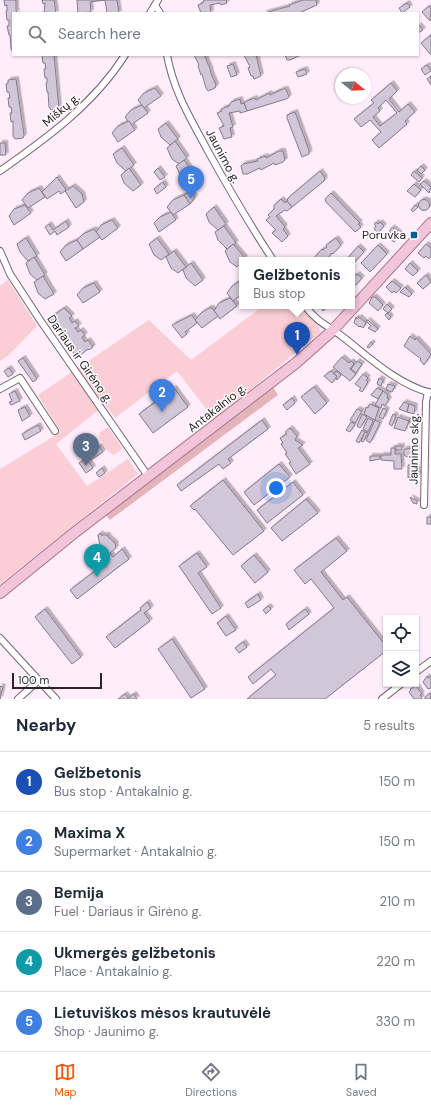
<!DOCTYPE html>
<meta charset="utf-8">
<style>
body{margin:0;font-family:"DM Sans",sans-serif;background:#f6f6f7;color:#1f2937}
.controls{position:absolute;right:12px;bottom:12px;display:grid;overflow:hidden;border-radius:0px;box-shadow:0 1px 3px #0004}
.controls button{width:36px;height:36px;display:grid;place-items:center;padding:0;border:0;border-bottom:1px solid #e0e1e3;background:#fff;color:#1f2937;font:20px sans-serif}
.compass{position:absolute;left:335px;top:68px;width:36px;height:36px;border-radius:50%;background:#fff;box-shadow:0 1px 3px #0004;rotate:108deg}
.scale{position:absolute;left:12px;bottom:10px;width:90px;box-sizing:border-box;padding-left:4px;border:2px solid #2b2429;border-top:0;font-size:11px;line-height:14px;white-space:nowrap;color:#2b2429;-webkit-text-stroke:3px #fff;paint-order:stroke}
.you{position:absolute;left:276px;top:488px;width:14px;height:14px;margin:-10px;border:3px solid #fff;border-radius:50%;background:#1a73e8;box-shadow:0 0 0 6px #1a73e833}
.badge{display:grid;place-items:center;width:26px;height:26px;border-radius:50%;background:#ea580c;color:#fff;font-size:13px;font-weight:700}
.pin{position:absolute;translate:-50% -33px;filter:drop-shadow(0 1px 2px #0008)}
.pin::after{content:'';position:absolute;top:21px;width:14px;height:12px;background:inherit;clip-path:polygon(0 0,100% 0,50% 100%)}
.popup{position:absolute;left:239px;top:257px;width:116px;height:52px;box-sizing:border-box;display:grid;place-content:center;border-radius:0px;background:#fff;filter:drop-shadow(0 1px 3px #0005);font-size:13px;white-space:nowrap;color:#747a83}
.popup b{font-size:15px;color:#1f2937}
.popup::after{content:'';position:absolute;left:50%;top:100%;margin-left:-8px;border:8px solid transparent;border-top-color:#fff}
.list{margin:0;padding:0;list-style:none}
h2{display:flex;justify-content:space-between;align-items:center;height:52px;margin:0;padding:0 16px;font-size:17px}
h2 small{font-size:13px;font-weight:400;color:#747a83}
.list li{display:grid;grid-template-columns:26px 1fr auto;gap:12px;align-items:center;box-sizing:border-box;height:60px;padding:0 16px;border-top:1px solid #e0e1e3}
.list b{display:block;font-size:15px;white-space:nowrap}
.list p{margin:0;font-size:13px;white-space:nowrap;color:#747a83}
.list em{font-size:13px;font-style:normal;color:#747a83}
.icon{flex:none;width:22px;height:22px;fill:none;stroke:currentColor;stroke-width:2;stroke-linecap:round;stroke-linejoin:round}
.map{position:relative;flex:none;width:431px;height:699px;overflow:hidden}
.search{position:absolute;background:#fff;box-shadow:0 1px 3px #0004;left:12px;right:12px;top:12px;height:44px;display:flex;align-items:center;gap:10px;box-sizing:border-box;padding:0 14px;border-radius:0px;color:#747a83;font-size:15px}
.sheet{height:352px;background:#fff}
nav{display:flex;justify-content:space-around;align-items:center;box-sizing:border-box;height:56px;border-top:1px solid #e0e1e3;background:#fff;font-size:11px;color:#747a83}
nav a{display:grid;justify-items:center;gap:2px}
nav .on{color:#ea580c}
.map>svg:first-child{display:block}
.green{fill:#faced4}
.forest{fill:#e3b5bb}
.building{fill:#d2c7d8;stroke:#857b8a;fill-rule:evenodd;filter:url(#shadow)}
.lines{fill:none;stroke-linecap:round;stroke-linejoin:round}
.minor-casing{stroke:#746570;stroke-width:8}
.primary-casing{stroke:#a7738b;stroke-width:12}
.minor{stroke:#fff;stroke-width:6}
.primary{stroke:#f2c5d9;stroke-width:10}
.poi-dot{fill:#0a5e90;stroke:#fff;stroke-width:1.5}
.labels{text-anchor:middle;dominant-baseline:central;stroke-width:3;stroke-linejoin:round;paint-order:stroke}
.street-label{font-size:12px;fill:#2b2429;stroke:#fff}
.poi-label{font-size:12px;fill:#2b2429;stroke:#fff;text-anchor:end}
</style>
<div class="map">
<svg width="431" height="699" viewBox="0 0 431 699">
<defs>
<filter id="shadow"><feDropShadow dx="2.5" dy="-2.5" stdDeviation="0" flood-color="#0004"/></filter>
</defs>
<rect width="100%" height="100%" fill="#ffedfb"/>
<!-- green -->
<g class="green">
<polygon points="8,280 37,326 8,356 0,361 0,286"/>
<polygon points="263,306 301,306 319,326 320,333 214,419 177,371 115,418 105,405 56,444 87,486 128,459 138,474 0,584 0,469 61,432 38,395 149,320 191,360"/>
<path d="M106,428h3l13,20 -1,2 -7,5c-6,-2 -15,-15 -15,-22z"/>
</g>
<!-- forest -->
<polygon class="forest" points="273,387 278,395 110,520 106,515"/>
<!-- building -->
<g class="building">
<polygon points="4,0 16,0 16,10 17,13 13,13 13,52 11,49 10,35 9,35 7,26 9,26 9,20 7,20 6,11 7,11 7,5 5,6"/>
<polygon points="42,0 54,0 56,13 44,13 45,3 43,4"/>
<polygon points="77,0 117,0 119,13 107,13 105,0 90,2 91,12 78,13"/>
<polygon points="204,0 226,0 227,3 221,5 220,3 210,5 211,13 201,13 198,5 203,3"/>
<polygon points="303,0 316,0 317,5 299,13 264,13 290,6 289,5"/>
<polygon points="407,3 410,7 402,13 399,8"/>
<polygon points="429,6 431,9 430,21 422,12"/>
<polygon points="419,25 423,30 418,33 418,26"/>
<polygon points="431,35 431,54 430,54 421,43"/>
<polygon points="42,55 54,55 59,109 51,110 49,107 48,92 47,92 46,83 47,83 47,78 45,78 44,69 46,69 45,63 43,63"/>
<polygon points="194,55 206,55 205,57 211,71 210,71 216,85 215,88 208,91 206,88 202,74 201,75 198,66 199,65"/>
<polygon points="244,55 256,55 261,76 254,79 253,76 251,76 248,68 250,67"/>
<polygon points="285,55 301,55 290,60 287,60"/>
<polygon points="233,64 237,75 231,77 227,66"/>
<polygon points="427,65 431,71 425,75 421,69"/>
<polygon points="305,69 307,74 298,77 296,72"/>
<polygon points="431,76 431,85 427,79"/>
<polygon points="16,79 24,135 23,138 15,139 13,136 13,121 11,122 10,113 12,113 11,107 9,107 8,98 10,98 9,92 7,92 6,84 8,83 8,80"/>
<path d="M391,83l6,8 -8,8 10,13 9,-8 7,8 -10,9 2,3 -28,24 -7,-8 9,-8 -11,-12 -9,7 -7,-8 20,-16 -3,-3zM386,100l11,13 -17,13 -7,-9 7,-6 -2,-3z"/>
<polygon points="155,88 161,96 144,108 138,100 144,93"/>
<polygon points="283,89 286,89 289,97 286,99 247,111 244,103 247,101 255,98 256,100 269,93 270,95"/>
<polygon points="240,99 241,104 244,103 247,111 240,113 240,111 229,113 233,127 230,128 232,137 224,139 219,128 224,126 217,113 222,111 221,109 229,106 231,102"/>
<polygon points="142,105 148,113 131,125 125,117 131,110"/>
<polygon points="295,112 309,150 309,154 302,157 287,118 287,115"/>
<polygon points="129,121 135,130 118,142 112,133 118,126"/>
<polygon points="166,123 178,139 170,145 161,137 158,129"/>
<polygon points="175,141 187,158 179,164 172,159 167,148"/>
<polygon points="0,143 5,143 6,155 0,155"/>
<polygon points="122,148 134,165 126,171 117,163 113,154"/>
<polygon points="279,151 283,151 285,160 283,162 275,165 274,163 261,170 260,168 247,174 243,174 241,166 243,164 258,161 257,159 266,156 266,158"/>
<polygon points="184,160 196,177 188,183 181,177 176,166"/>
<polygon points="421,166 425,170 421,174 417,170"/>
<polygon points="129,168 141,185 133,191 124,183 121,175"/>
<polygon points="158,168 165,177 160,180 154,172"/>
<polygon points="320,171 325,178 324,181 292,207 287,201 288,198"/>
<polygon points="414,171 422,178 419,182 411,175"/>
<polygon points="57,177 66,190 61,194 59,191 47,199 42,192"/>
<polygon points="424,181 431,187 429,193 420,184"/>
<polygon points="163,182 166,187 157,194 154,189"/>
<polygon points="414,184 421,190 415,197 407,191"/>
<polygon points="73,186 82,194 84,202 76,208 65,191"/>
<polygon points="39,188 45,197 28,208 22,200 28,193"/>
<polygon points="187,193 192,193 195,197 190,204 184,195"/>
<polygon points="331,193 360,223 358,224 361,227 355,232 326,202 325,199"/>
<polygon points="184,195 190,204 173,215 167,207 173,200"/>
<polygon points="281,199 285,203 287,201 292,207 287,211 285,210 276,216 285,227 283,229 288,236 282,242 272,233 276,230 266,220 270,217 268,215 274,209 274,205"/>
<circle cx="424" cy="205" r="5.5"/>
<polygon points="25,205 31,213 14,225 9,216 14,209"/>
<polygon points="415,205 418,207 413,212 411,210"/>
<polygon points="214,207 226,224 218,230 209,222 206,214"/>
<polygon points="171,212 176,220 159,232 154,223 160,217"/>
<polygon points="112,220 118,228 102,240 96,232 101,225"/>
<polygon points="66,221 69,227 57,235 55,231 50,235 45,227 49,224 53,230"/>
<polygon points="376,222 378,224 380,222 384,226 378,233 374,229 376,226 374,224"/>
<polygon points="224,226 236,243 227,249 218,240 215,232"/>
<polygon points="392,227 401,235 394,242 389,238 391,234 389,232"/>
<polygon points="94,229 100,237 83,249 77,240 83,234"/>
<polygon points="26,238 37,256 28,261 20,252 17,244"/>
<polygon points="157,238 169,254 161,260 154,255 149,244"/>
<polygon points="336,238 341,245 333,254 332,253 326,260 312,260 322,249 323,250 327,247 326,245"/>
<polygon points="77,240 83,249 66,261 60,252 66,245"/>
<polygon points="233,244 245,258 237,267 230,262 225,251"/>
<polygon points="426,244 431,248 431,256 429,259 426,256 424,258 418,253"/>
<polygon points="378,245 387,254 370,272 361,263"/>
<polygon points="358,246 364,252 352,265 352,260 346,260"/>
<polygon points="174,251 186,267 178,273 171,268 166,257"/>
<polygon points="34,257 45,275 37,280 30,274 26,263"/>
<polygon points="191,263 203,280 195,286 186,278 183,270"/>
<polygon points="410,263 418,271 413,276 405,269"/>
<polygon points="357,274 362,278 356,285 352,282 352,275 354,277"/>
<polygon points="426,275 431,282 423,289 417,283"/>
<polygon points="43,276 54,294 45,299 38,293 34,282"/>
<polygon points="240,281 242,282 242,294 233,301 227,293 232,286"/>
<polygon points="392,281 401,288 396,293 394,291 392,293 386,287"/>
<polygon points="94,283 100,292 83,303 77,295 83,288"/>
<polygon points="405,287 412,294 409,297 400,292"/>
<polygon points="372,297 375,297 383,305 378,311 369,303"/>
<polygon points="230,298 237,306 220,319 214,311 219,303"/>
<polygon points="387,304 392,309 388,313 383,309"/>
<polygon points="319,306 329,306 323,311"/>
<polygon points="64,308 72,316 69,318 72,323 75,321 79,326 75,328 78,332 81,330 85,335 82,337 85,342 88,340 93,347 89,350 88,349 77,358 65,340 68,339 65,335 63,336 52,322 51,317"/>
<polygon points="209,308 212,308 218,316 202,328 195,320 201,313"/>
<polygon points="387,313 391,317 389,320 385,315"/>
<polygon points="192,315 197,323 185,332 187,334 182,338 172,325"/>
<polygon points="356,317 357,319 359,317 366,323 363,328 360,326 359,327 354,323"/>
<polygon points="368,320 378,329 375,332 368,328 371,326 366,321"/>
<polygon points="410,336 415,340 416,338 431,354 424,365 420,360 421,359 404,346"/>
<polygon points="371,342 373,344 369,348 367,347"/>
<polygon points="342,357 349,363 351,361 354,364 350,369 356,374 350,381 333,367"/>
<polygon points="23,358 37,379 33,382 18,361"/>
<polygon points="357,361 362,364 356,373 351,369"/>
<polygon points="9,368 13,374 8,377 4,371"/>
<polygon points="331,371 337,376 332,383 324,376"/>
<polygon points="336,371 341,375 337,380 336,378 337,376 334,374"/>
<polygon points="363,374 368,378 366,380 368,382 362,392 359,390 361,388 355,384"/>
<polygon points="379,378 383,380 381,386 377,384"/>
<polygon points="388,384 395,386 392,392 386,390"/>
<polygon points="314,387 327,403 315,414 301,397"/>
<polygon points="174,388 188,407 153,433 139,414"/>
<polygon points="377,388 383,391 378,399 371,395"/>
<polygon points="15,391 20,401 11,405 9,402 12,401 9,394"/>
<polygon points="383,391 388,395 387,398 389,399 385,406 382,404 381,408 375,405"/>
<polygon points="292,398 295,403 287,410 283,405"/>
<polygon points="404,402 409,404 407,412 399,409"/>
<polygon points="370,404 379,408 375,420 364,414 366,407 368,408"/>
<polygon points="409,404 415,406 414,414 407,412"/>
<polygon points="25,407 30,416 22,421 18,410"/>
<polygon points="383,408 387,410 383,419 379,417"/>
<polygon points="357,409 362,411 355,423 350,420"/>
<polygon points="362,414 367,417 360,428 357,426"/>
<polygon points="393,414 396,416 392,426 389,424"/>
<polygon points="398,417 409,421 405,431 394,428"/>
<polygon points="368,418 373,421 368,432 363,429"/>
<polygon points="410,418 416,420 415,423 409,422"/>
<polygon points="262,420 268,429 228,459 231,463 223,469 219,464 181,491 177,485"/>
<polygon points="375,420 380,423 370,443 366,440"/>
<polygon points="351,422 355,424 350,432 346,430"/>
<polygon points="38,425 41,431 25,440 22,434"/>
<polygon points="290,428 297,436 295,440 303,445 298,448 310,464 296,474 289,463 291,462 285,454 287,453 281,444 283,443 280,438 287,434 285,432"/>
<polygon points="362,430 365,432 359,443 356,441"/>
<polygon points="365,432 368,433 363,442 361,441"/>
<polygon points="99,446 103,452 91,460 87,454"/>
<rect x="396" y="446" width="6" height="4"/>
<polygon points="391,448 395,448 395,454 401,454 402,469 394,469 394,461 381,460 381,455 391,455"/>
<polygon points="417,448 415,458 409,458 404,455 404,449"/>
<polygon points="370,456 380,456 380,459 370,461"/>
<polygon points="86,458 93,468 86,473 79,463"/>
<polygon points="279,464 290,477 254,505 244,492"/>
<polygon points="408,465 414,465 414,468 417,468 419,475 417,475 417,477 408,478"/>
<polygon points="102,468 105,473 99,477 96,473"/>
<polygon points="223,480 264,531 233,555 195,509 194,510 190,506"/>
<polygon points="293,482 303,495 267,523 257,510"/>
<polygon points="410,497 417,501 417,504 413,503"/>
<polygon points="306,499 318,513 282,541 271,528"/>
<rect x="427" y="517" width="4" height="7"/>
<polygon points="100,533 101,535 108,535 108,537 115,543 116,548 110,553 113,557 122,549 129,559 77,599 70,590 104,564 105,561 99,555 98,550 100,546 98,535"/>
<polygon points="336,538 347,551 321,572 343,600 347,597 386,646 386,651 325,699 247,699 276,675 271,669 253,684 248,677 334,608 311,579 305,584 294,570"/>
<polygon points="197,553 207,567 198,573 221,608 212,614 179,566"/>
<polygon points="254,555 268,572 255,583 241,566"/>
<polygon points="258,594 261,600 248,608 245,603"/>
<polygon points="147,602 151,608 144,613 150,621 115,648 106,637 141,610 140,608"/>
<polygon points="268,606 271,609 266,614 263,610"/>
<polygon points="45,609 81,657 72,664 35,617"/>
<polygon points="305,609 309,614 289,630 286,624"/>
<polygon points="226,616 236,630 226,636 217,623"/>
<polygon points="172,639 205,689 191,698 158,649"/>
<polygon points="243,642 247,647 239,653 235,648"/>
<polygon points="427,676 428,678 431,676 431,688 428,689 423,682"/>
<polygon points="0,686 3,687 0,699"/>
<polygon points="416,686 422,694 420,695 422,698 421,699 414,699 409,692 411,690 410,689"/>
<polygon points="430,693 431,699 425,699 425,697"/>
<polygon points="125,694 128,698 134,694 137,699 118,699"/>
</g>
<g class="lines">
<!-- minor casing -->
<g class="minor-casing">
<g id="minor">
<polyline points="155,5 160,13"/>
<polyline points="150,13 158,0"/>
<path d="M167,55c7,38 24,64 42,98 20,36 41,72 64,107"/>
<path d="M0,171c47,-33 94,-67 125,-116"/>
<polyline points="0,251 10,274 40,320 148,476"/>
<path d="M305,306c13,17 22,19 38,31 27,21 54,47 88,56"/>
<polyline points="0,389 20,378 55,431"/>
<polyline points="424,505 426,402 428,392"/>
<polyline points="0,638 56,699"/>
<polyline points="416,672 431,661"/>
<polyline points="18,699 39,680"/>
<polyline points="382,699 401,684"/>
</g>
</g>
<!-- primary casing -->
<g class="primary-casing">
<polyline id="primary" points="0,593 74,533 296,363 332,331 431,223"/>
</g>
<!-- minor -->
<use href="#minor" class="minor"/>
<!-- primary -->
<use href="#primary" class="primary"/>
</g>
<!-- markers -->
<rect class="poi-dot" x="410" y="231" width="8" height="8" rx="2"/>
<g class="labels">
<!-- street labels -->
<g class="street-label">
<text transform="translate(61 110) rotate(-40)">Miškų g.</text>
<text transform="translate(223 156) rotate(62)">Jaunimo g.</text>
<text transform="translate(80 359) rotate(55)">Dariaus ir Girėno g.</text>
<text transform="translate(217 408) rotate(-38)">Antakalnio g.</text>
<text transform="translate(414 449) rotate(-89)">Jaunimo skg.</text>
</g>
<!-- poi labels -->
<g class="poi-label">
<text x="406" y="235">Poruvka</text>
</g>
</g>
</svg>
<div class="controls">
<button><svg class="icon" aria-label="locate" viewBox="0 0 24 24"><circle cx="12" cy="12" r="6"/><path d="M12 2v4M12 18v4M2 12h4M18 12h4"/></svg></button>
<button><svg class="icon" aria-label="layers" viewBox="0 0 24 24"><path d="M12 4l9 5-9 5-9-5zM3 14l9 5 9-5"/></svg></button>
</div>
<svg class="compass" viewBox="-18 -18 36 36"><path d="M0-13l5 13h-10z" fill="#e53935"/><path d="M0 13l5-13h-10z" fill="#747a83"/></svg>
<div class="scale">100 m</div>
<div class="you"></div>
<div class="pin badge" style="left:297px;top:355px;background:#1a4fb4">1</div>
<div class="popup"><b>Gelžbetonis</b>Bus stop</div>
<div class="pin badge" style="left:162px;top:412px;background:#3f7fe0">2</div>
<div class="pin badge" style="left:86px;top:466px;background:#5c6f8a">3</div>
<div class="pin badge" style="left:97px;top:577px;background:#0f9aa8">4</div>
<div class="pin badge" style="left:191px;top:199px;background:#3f7fe0">5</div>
<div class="search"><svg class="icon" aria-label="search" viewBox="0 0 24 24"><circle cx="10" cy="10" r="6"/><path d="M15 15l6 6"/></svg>Search here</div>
</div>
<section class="sheet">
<h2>Nearby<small>5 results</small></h2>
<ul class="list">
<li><span class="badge" style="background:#1a4fb4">1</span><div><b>Gelžbetonis</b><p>Bus stop · Antakalnio g.</p></div><em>150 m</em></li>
<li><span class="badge" style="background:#3f7fe0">2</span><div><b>Maxima X</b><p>Supermarket · Antakalnio g.</p></div><em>150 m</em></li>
<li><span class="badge" style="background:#5c6f8a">3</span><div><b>Bemija</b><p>Fuel · Dariaus ir Girėno g.</p></div><em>210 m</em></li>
<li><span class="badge" style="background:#0f9aa8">4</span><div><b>Ukmergės gelžbetonis</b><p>Place · Antakalnio g.</p></div><em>220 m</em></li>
<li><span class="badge" style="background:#3f7fe0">5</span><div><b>Lietuviškos mėsos krautuvėlė</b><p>Shop · Jaunimo g.</p></div><em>330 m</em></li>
</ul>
</section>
<nav>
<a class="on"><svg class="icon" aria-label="map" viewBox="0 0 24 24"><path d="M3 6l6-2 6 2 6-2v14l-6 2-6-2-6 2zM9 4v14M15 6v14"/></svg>Map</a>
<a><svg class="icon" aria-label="directions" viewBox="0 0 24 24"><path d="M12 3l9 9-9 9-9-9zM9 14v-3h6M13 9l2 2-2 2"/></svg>Directions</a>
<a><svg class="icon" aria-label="saved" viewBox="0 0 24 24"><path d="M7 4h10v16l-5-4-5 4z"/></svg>Saved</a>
</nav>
